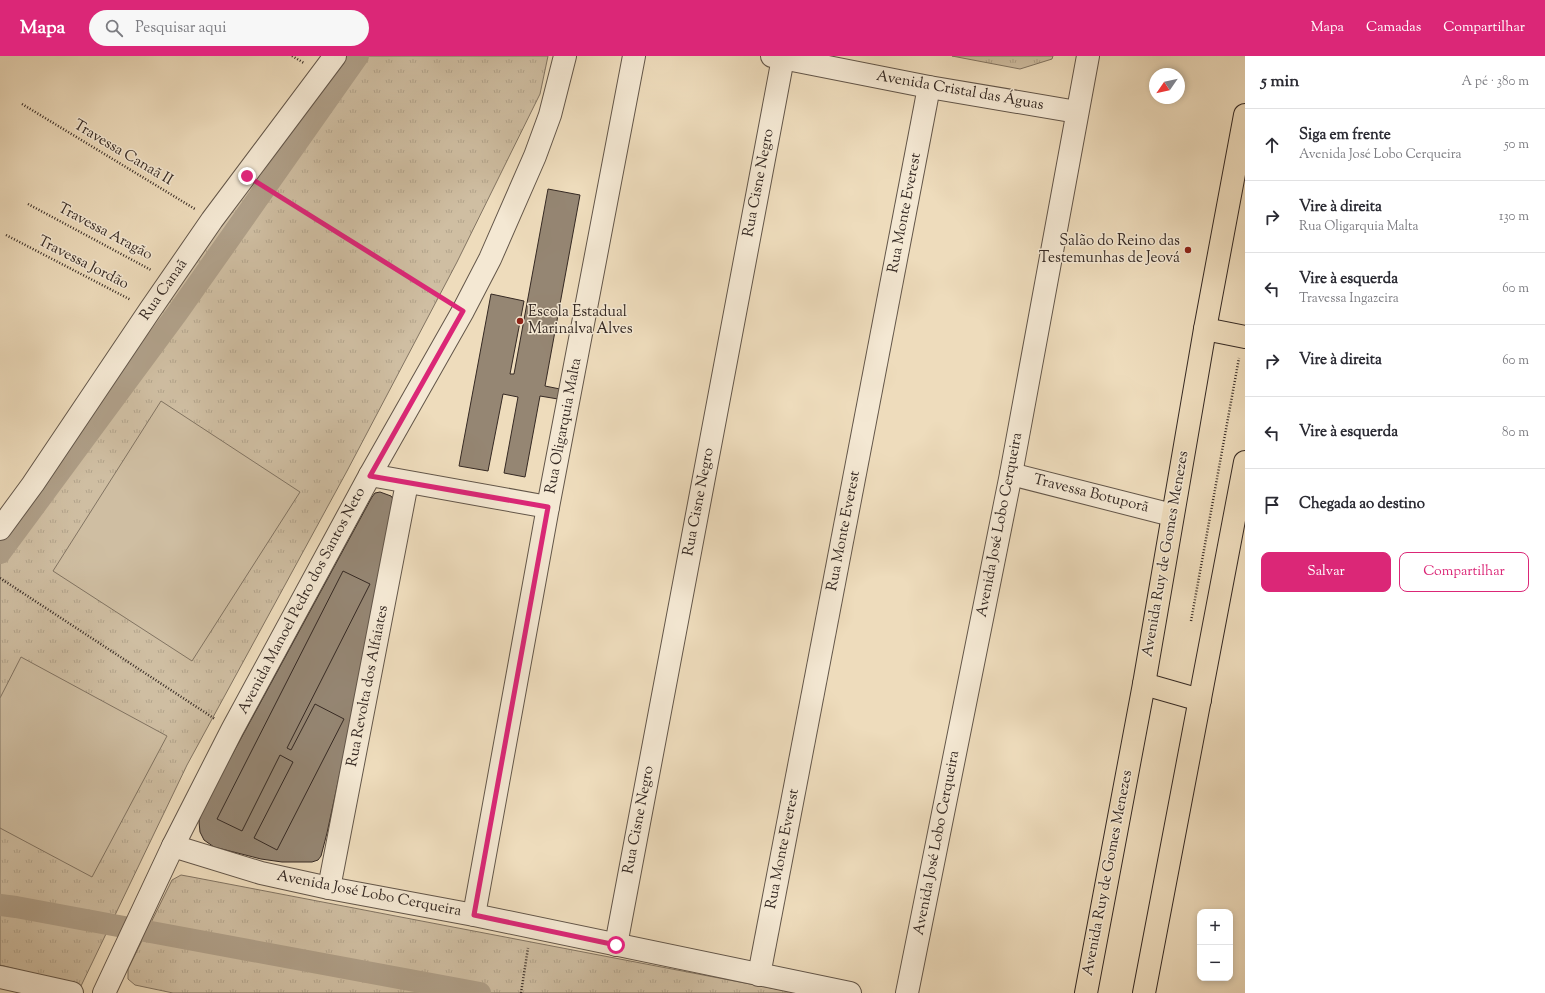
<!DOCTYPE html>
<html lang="pt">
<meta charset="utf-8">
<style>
body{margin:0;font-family:"Sorts Mill Goudy",serif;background:#f7f7f7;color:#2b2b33}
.controls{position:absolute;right:12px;bottom:12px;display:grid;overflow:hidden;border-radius:8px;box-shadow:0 2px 6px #0003}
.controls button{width:36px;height:36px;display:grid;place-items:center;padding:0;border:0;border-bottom:1px solid #e1e1e2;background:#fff;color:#2b2b33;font:20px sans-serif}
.compass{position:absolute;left:1149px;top:12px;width:36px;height:36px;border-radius:50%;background:#fff;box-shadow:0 2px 6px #0003;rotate:236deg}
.stop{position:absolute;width:12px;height:12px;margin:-9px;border:3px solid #db2777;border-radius:50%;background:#fff}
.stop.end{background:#db2777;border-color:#fff;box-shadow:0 1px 4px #0008}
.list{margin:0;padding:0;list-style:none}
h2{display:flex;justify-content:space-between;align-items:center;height:52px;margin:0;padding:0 16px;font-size:17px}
h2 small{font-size:13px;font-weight:400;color:#7c7c81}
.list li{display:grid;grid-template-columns:26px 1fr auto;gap:12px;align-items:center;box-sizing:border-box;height:72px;padding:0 16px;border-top:1px solid #e1e1e2}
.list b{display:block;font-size:15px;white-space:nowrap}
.list p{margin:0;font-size:13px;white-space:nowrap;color:#7c7c81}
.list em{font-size:13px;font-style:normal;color:#7c7c81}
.actions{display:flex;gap:8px;padding:12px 16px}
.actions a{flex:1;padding:9px 0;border:1px solid #db2777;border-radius:8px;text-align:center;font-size:14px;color:#db2777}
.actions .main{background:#db2777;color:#fff}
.icon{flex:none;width:22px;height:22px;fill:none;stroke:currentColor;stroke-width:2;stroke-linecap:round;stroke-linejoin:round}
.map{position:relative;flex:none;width:1245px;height:937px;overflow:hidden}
header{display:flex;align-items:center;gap:24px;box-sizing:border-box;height:56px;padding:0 20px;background:#db2777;color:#fff}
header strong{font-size:19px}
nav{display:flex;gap:22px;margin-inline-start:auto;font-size:14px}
.search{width:280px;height:36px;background:#f7f7f7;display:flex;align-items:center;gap:10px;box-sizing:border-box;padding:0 14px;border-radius:22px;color:#7c7c81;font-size:15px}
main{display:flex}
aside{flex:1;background:#fff}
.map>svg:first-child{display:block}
.grass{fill:url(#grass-tufts);stroke:#827462}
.green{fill:#cfbea2;stroke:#827462}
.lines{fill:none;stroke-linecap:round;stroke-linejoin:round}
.canal{stroke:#af9f88;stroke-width:22}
.building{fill:#958673;stroke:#352923}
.minor-casing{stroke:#635649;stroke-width:24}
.major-casing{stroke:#352923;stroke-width:24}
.path{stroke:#352923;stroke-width:2.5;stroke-dasharray:1 2;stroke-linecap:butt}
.minor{stroke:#f4e8d3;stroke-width:22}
.major{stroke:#eedcbc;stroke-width:22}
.route{stroke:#db2777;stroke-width:5}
.poi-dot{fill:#8f2418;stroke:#f4e8d3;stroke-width:1.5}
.labels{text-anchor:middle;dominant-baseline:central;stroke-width:3;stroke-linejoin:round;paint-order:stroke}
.street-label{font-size:15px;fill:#352923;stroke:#f4e8d3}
.poi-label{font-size:15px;fill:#352923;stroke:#f4e8d3;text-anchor:end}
</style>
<header>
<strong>Mapa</strong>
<div class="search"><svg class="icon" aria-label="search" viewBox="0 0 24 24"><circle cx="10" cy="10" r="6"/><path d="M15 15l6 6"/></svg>Pesquisar aqui</div>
<nav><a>Mapa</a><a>Camadas</a><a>Compartilhar</a></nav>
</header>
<main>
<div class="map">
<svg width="1245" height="937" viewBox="0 0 1245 937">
<defs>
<pattern id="grass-tufts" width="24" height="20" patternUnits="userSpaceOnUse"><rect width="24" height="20" fill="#cfbea2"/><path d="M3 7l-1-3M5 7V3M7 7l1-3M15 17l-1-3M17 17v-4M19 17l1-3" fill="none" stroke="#b2a38b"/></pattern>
</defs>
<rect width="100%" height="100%" fill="#eedcbc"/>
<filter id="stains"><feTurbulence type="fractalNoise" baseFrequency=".005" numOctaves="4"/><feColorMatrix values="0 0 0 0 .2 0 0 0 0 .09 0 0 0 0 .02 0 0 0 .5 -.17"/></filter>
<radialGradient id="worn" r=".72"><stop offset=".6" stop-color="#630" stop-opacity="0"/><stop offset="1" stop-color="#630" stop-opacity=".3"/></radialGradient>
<!-- grass -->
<g class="grass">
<polygon points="348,0 548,0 540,38 457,206 347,415 187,709 81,930 0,909 0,486 216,173"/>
<polygon points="952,0 1053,0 1052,3 1020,13"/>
<polygon points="181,819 192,821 797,937 173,937 135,929 128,923 128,913 172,824"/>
</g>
<!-- green -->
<g class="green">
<polygon points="161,345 300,436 192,605 53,515"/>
<polygon points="21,601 167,680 92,821 0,772 0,642"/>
</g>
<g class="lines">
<!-- canal -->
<g class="canal">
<polyline points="0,497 178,256 358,0"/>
<polyline points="0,849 16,851 480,937"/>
</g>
</g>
<!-- building -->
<g class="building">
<polygon points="548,133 580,139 545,330 560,333 558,343 540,340 525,421 504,417 518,341 503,338 488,415 459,410 491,238 524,245 510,318 514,318"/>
<polygon points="380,436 391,440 396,447 397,454 327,777 321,800 318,804 312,806 282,806 261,803 214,791 204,784 200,776 199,766 201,756 372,441 375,437"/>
<polygon points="343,515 370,528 287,692 291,694 315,648 344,663 277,794 254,782 293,706 280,699 242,775 217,763"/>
</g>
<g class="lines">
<!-- minor casing -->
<g class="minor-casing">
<g id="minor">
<polyline points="772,0 929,31 1077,56"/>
<polyline points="1011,418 1172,459"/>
<polyline points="370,419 548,451"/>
<polyline points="0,473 33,428 150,254 212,164 335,0"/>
<polyline points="173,790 261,817 329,832 474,859 850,937"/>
<polyline points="329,832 407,427"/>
<polyline points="474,859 548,451 634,0"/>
<polyline points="616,889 783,2"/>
<polyline points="759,919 929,31"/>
<polyline points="0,921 72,937"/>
<polyline points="104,937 173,790 232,674 370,419 463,255 490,203 535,100 550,59 565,0"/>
<polyline points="907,937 1011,418 1088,0"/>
</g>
</g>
<!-- major casing -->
<g class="major-casing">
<g id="major">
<polyline points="1205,273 1245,281"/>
<polyline points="1144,628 1200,644"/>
<polyline points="1086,937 1144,628 1205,273 1245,59"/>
<polyline points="1144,937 1245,406"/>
</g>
</g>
<!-- path -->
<g class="path">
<polyline points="292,0 304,7"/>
<polyline points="22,48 195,153"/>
<polyline points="264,130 444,243"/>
<polyline points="28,148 151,214"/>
<polyline points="6,179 131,244"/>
<polyline points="0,522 215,663"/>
<polyline points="1191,565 1239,302"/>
<polyline points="521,937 528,892"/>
</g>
<!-- minor -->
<use href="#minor" class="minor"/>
<!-- major -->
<use href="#major" class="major"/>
</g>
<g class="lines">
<!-- route -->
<polyline class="route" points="247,120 463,255 370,420 548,451 474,859 616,889"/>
</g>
<!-- markers -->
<g class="poi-dot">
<circle cx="1188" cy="194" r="4"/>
<circle cx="520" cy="265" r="4"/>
</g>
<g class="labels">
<!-- street labels -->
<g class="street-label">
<text transform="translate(960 35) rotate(10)">Avenida Cristal das Águas</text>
<text transform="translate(123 97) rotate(31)">Travessa Canaã II</text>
<text transform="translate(759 127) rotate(-79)">Rua Cisne Negro</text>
<text transform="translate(905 157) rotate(-79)">Rua Monte Everest</text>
<text transform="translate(105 176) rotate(28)">Travessa Aragão</text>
<text transform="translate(83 207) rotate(27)">Travessa Jordão</text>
<text transform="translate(164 234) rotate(-55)">Rua Canaã</text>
<text transform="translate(564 370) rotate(-79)">Rua Oligarquia Malta</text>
<text transform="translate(1091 438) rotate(14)">Travessa Botuporã</text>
<text transform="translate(699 446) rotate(-79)">Rua Cisne Negro</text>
<text transform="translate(1000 469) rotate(-79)">Avenida José Lobo Cerqueira</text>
<text transform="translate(844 475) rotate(-79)">Rua Monte Everest</text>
<text transform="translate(1166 498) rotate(-80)">Avenida Ruy de Gomes Menezes</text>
<text transform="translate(302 545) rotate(-62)">Avenida Manoel Pedro dos Santos Neto</text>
<text transform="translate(368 630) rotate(-79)">Rua Revolta dos Alfaiates</text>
<text transform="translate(639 764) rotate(-79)">Rua Cisne Negro</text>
<text transform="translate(937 787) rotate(-79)">Avenida José Lobo Cerqueira</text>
<text transform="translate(783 793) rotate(-79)">Rua Monte Everest</text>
<text transform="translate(1108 817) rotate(-79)">Avenida Ruy de Gomes Menezes</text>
<text transform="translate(369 838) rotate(11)">Avenida José Lobo Cerqueira</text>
</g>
<!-- poi labels -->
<g class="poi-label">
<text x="1180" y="185">Salão do Reino das<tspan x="1180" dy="17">Testemunhas de Jeová</tspan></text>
<text x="528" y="256" text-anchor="start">Escola Estadual<tspan x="528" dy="17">Marinalva Alves</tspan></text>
</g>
</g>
<rect width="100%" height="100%" filter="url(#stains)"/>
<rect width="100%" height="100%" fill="url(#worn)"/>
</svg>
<div class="controls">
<button>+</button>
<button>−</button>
</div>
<svg class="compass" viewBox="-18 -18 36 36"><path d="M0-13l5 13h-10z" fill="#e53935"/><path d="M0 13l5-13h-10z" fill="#7c7c81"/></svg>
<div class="stop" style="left:616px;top:889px"></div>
<div class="stop end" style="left:247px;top:120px"></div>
</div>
<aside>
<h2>5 min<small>A pé · 380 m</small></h2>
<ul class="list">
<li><svg class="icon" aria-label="ahead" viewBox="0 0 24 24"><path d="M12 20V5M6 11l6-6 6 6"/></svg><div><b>Siga em frente</b><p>Avenida José Lobo Cerqueira</p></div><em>50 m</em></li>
<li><svg class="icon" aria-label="right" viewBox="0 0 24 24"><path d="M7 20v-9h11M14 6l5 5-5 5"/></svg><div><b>Vire à direita</b><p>Rua Oligarquia Malta</p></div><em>130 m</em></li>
<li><svg class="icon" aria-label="left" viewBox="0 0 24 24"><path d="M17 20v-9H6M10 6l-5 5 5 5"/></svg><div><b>Vire à esquerda</b><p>Travessa Ingazeira</p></div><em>60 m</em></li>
<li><svg class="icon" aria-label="right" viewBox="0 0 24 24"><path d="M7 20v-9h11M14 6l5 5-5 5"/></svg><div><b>Vire à direita</b></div><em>60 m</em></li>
<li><svg class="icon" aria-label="left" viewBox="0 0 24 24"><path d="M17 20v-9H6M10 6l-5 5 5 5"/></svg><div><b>Vire à esquerda</b></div><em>80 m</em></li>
<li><svg class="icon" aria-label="arrive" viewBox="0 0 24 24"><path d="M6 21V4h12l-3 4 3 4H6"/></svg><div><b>Chegada ao destino</b></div></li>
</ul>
<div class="actions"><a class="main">Salvar</a><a>Compartilhar</a></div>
</aside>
</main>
